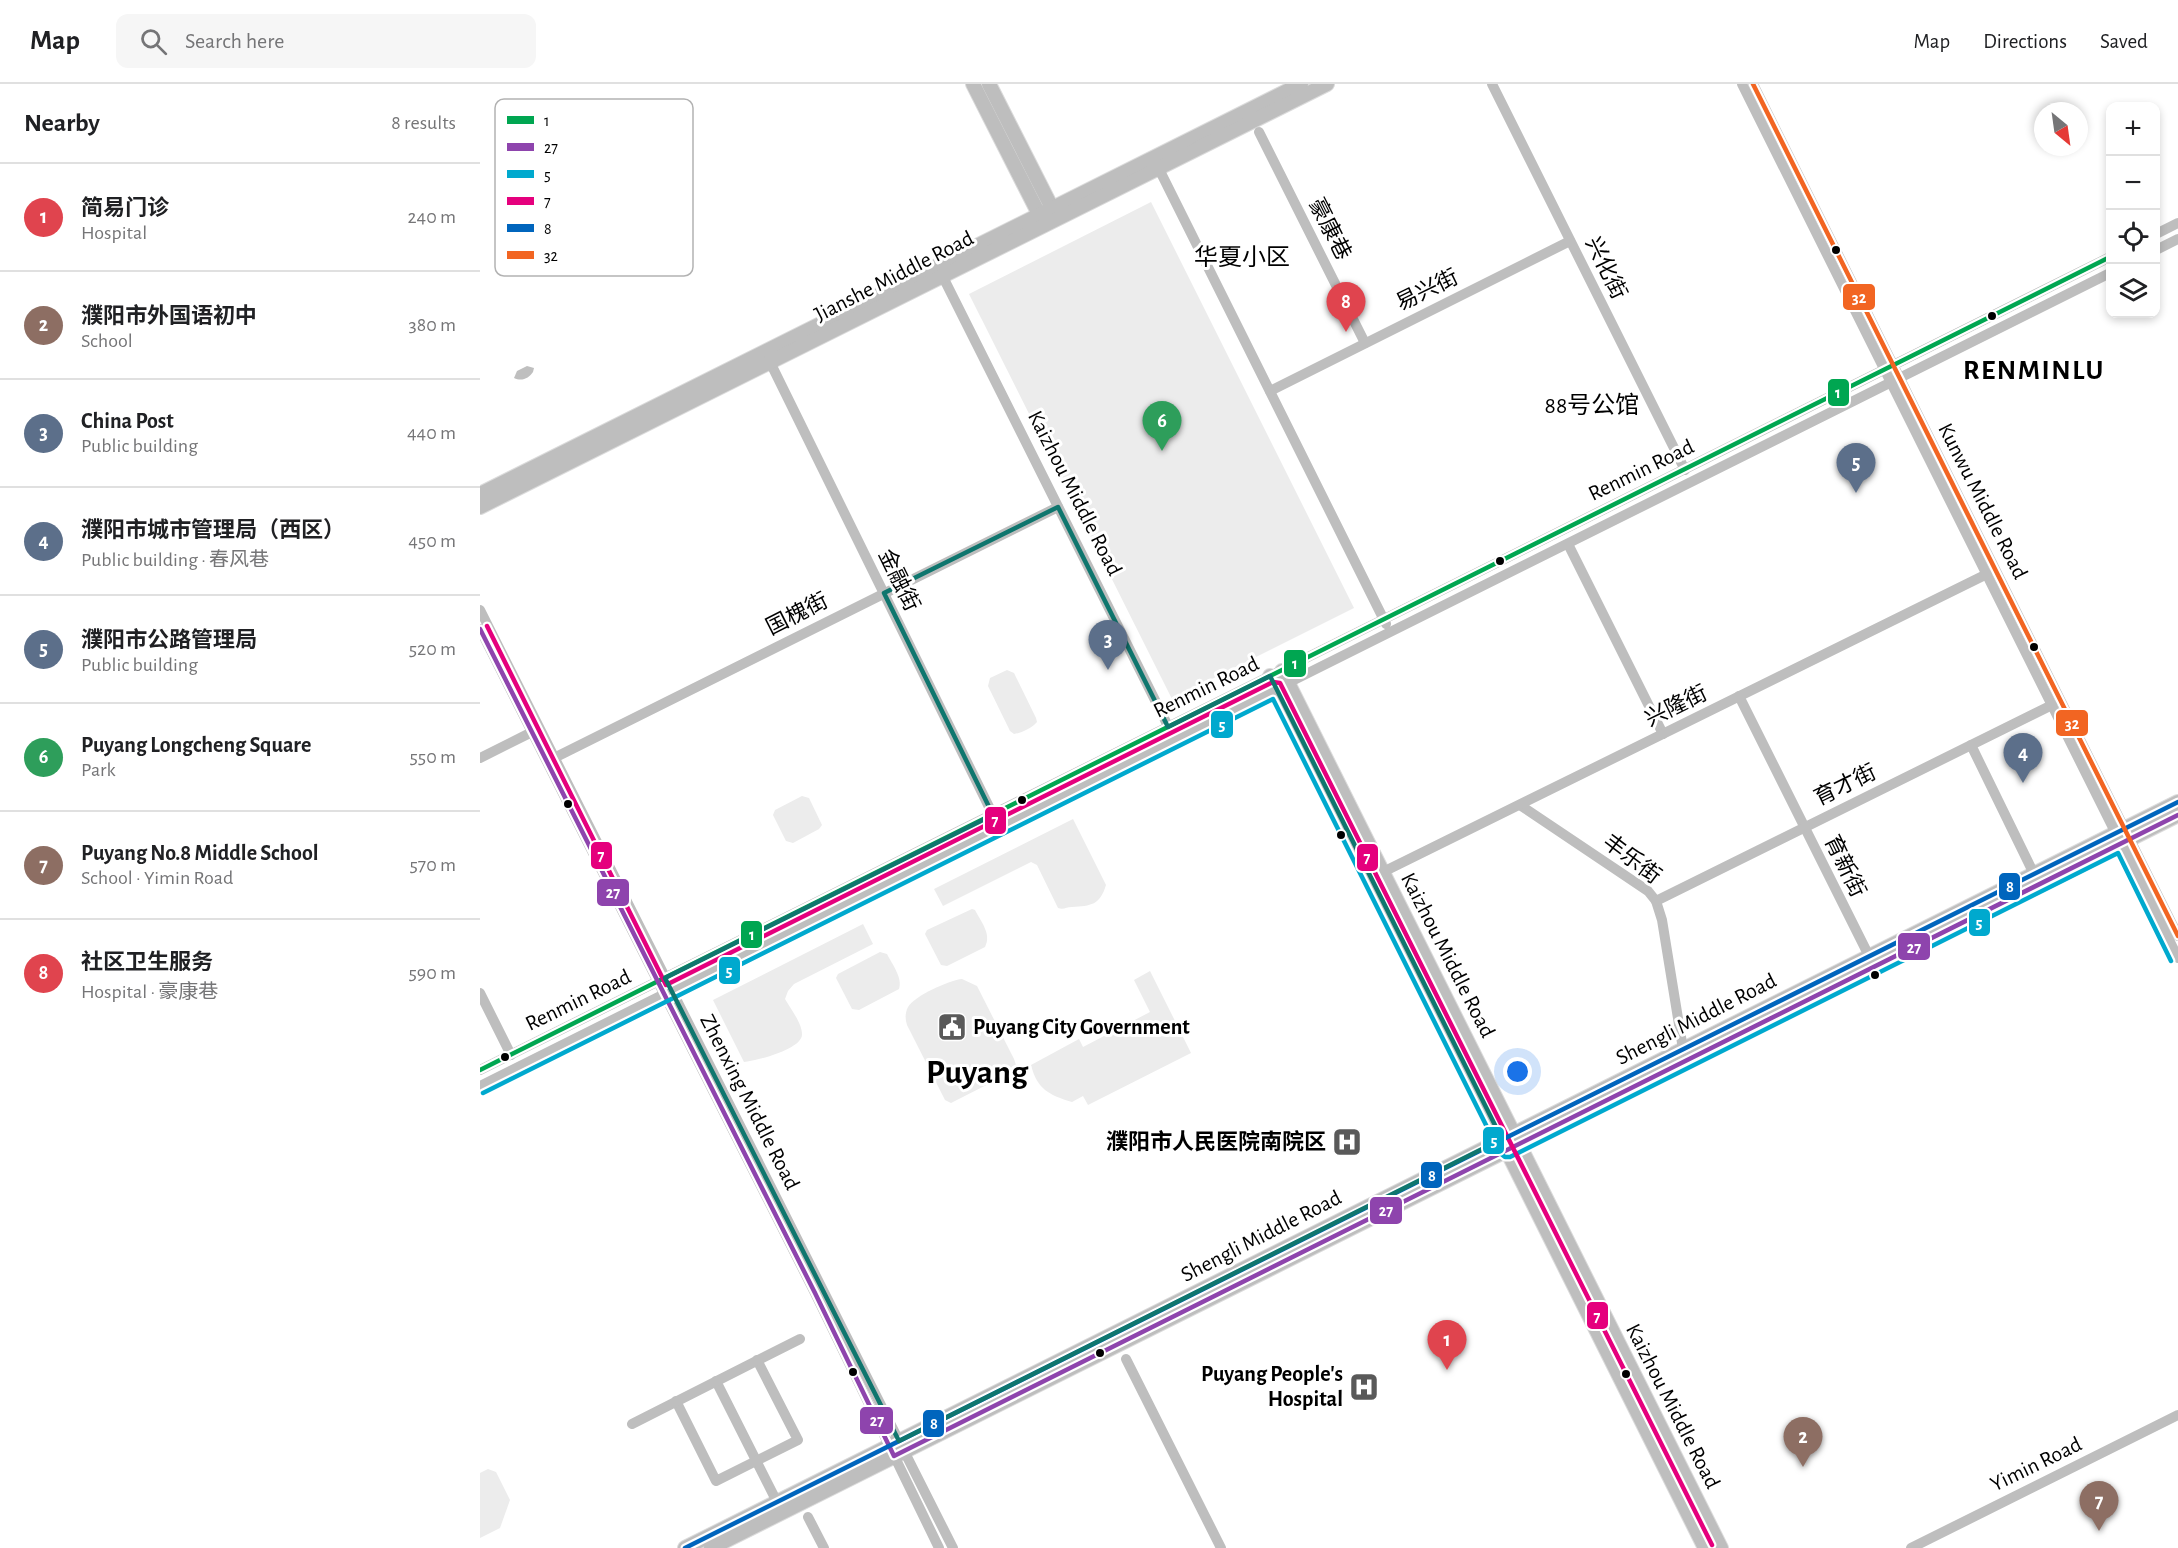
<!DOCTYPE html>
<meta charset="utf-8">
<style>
body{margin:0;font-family:"Alegreya Sans","Noto Sans SC",sans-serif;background:#f6f6f6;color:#202124}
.controls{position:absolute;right:18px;top:18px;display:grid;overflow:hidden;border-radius:12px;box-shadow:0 3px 9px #0003}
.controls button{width:54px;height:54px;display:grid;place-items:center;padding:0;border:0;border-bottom:2px solid #e0e0e0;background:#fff;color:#202124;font:30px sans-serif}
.compass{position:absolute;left:1554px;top:18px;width:54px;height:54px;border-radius:50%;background:#fff;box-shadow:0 3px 9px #0003;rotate:151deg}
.you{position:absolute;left:1038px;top:988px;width:21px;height:21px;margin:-15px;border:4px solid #fff;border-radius:50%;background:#1a73e8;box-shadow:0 0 0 9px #1a73e833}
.badge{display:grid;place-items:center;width:39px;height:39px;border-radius:50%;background:#595959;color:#fff;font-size:20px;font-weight:700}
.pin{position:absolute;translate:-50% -50px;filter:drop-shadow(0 2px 3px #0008)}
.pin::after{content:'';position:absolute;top:32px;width:21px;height:18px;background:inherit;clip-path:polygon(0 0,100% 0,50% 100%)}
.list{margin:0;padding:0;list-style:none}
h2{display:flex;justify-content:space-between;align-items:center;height:78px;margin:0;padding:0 24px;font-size:26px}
h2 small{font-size:20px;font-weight:400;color:#757577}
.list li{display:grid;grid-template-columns:39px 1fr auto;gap:18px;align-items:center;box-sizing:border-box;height:108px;padding:0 24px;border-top:2px solid #e0e0e0}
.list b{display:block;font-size:22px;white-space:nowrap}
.list p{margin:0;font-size:20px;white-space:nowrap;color:#757577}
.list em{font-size:20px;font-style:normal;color:#757577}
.icon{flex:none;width:33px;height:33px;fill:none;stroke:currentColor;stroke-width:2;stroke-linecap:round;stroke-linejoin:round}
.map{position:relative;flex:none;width:1698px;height:1464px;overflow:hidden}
header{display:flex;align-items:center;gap:36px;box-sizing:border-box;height:84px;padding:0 30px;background:#fff;border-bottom:2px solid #e0e0e0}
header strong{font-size:28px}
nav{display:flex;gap:33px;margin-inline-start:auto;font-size:21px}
.search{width:420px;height:54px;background:#f6f6f6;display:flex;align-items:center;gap:15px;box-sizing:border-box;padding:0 21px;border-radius:12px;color:#757577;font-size:22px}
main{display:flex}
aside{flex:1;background:#fff}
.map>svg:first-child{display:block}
.green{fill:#ececec}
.water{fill:#bfbfbf}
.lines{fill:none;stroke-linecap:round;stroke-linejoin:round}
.major-casing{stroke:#dbdbdb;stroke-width:16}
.minor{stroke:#bebebe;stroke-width:10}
.major{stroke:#bebebe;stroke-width:14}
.bus-1-casing{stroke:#fff;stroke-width:9}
.bus-2-casing{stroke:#fff;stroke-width:9}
.bus-3-casing{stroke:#fff;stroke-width:9}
.bus-4-casing{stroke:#fff;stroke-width:9}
.bus-5-casing{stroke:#fff;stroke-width:9}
.bus-6-casing{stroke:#fff;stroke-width:9}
.bus-1{stroke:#00a651;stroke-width:4.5}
.bus-2{stroke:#8e44ad;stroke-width:4.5}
.bus-3{stroke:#00a9ce;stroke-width:4.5}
.bus-4{stroke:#e5007d;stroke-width:4.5}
.bus-5{stroke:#0065bd;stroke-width:4.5}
.bus-6{stroke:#f26522;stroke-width:4.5}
.marked{fill:none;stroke:#0f766e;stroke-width:4.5;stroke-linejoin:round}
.bus-dot{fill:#000;stroke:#fff;stroke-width:2}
.labels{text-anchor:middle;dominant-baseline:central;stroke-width:6;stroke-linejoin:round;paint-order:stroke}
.street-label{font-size:22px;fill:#000;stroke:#fff}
.poi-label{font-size:22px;font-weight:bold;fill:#000;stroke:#fff;text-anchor:end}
.neighbourhood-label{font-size:24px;fill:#000;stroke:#fff}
.district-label{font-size:28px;font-weight:bold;letter-spacing:1.5px;fill:#000;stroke:#fff}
.town-label{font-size:34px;font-weight:bold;fill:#000;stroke:#fff}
.key{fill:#fff;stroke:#b2b2b2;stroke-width:1.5}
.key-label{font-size:16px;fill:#000}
.line-badge{stroke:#fff;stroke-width:2}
.badge-label{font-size:16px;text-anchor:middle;font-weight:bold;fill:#fff}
</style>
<header>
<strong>Map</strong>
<div class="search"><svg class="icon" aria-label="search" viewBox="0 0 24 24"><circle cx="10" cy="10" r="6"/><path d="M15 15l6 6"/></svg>Search here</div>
<nav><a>Map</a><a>Directions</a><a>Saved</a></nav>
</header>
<main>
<aside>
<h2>Nearby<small>8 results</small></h2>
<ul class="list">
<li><span class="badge" style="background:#e0444e">1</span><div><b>简易门诊</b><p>Hospital</p></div><em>240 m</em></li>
<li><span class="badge" style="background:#8d6e63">2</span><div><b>濮阳市外国语初中</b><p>School</p></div><em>380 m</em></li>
<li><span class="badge" style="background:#5c6f8a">3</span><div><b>China Post</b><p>Public building</p></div><em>440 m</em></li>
<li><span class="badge" style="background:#5c6f8a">4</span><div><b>濮阳市城市管理局（西区）</b><p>Public building · 春风巷</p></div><em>450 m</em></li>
<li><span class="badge" style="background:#5c6f8a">5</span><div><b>濮阳市公路管理局</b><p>Public building</p></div><em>520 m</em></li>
<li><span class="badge" style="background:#2e9e5b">6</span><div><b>Puyang Longcheng Square</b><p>Park</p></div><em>550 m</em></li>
<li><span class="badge" style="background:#8d6e63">7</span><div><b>Puyang No.8 Middle School</b><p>School · Yimin Road</p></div><em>570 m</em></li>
<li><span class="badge" style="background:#e0444e">8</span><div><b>社区卫生服务</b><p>Hospital · 豪康巷</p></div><em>590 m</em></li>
</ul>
</aside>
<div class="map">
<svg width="1698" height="1464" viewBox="0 0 1698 1464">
<rect width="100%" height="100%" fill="#fff"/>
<!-- green -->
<g class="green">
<polygon points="671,118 874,524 692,615 489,210"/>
<path d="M527,586l7,3 22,45 1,4c-5,6 -16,11 -23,12l-4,-3 -22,-45 2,-8z"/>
<polygon points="322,712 329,714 342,741 339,745 313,759 306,757 293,731 295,726"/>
<path d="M593,735l33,66c-6,20 -15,21 -34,22 -6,0 -8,3 -14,1l-21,-43 -6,-3 -88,44 -9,-17z"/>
<path d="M492,825l3,1c6,12 17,24 10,37l-38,19 -6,-1 -16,-31 2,-4z"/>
<path d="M383,840l10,20 -79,40 -6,7 -3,8c5,9 17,24 17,35 1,15 -46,27 -58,28l-31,-62z"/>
<path d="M400,868l7,2c5,10 16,24 12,35l-40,21 -7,-1 -16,-31 2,-4z"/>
<path d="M670,887l41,82 -103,52 -5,-9 -11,6c-23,-7 -35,-13 -41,-37l48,-26 4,8 67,-35 -16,-32z"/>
<path d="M482,895l15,7 37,73 2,6 -4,7 -61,31 -6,-3 -38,-75c-2,-6 -2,-12 1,-18 6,-11 42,-27 54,-28z"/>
<polygon points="8,1385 16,1388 30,1416 20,1444 0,1454 0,1389"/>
</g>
<!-- water -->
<path class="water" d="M47,282l7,2 -1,4c-4,6 -11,10 -19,6l3,-7z"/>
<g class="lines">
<!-- major casing -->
<g class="major-casing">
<g id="major">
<polyline points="493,0 562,136"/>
<polyline points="509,0 575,130"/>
<polyline points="0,410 821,0"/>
<polyline points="0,423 847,0"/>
<polyline points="802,587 1241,1464"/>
<polyline points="790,592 1225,1464"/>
<polyline points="205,1464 1698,718"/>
<polyline points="231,1464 1698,731"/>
</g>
</g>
<!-- minor -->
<g class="minor">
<polyline points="1012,0 1205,386"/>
<polyline points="1262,0 1698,874"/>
<polyline points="1273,0 1698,852"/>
<polyline points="116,34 157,116"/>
<polyline points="779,48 885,259"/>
<polyline points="676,79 906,540"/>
<polyline points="1676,150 1698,139"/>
<polyline points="1676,166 1698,155"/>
<polyline points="460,187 691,648"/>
<polyline points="290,278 513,731"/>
<polyline points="790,307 1090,157"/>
<polyline points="1088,460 1183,650"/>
<polyline points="0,526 473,1464"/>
<polyline points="0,545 335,1209 459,1464"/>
<polyline points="1259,612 1389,872"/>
<polyline points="1491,661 1554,790"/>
<polyline points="0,674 52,648"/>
<polyline points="74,674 578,423"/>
<polyline points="1040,721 1168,807 1176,817 1182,836 1203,965"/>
<polyline points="903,788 1507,490"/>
<polyline points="1176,817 1572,621"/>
<polyline points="0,909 31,971"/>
<polyline points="0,986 1630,173"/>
<polyline points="0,1002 1630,189"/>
<polyline points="646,1275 741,1464"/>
<polyline points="236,1297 297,1418"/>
<polyline points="196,1317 236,1397 318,1356 277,1276"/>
<polyline points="152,1340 320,1255"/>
<polyline points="328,1433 344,1464"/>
<polyline points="1431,1464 1698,1331"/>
</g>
<!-- major -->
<use href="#major" class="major"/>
<!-- bus-1 casing -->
<g class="bus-1-casing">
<polyline id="bus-1" points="0,986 1630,173"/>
</g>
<!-- bus-2 casing -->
<g class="bus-2-casing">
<polyline id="bus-2" points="0,545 335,1209 414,1372 1698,731"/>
</g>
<!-- bus-3 casing -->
<g class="bus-3-casing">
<polyline id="bus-3" points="3,1009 793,615 1020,1069 1025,1073 1030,1073 1638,769 1691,877"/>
</g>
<!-- bus-4 casing -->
<g class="bus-4-casing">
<polyline id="bus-4" points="7,542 186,901 793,598 800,599 1232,1461"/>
</g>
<!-- bus-5 casing -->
<g class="bus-5-casing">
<polyline id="bus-5" points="205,1464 1698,718"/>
</g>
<!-- bus-6 casing -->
<g class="bus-6-casing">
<polyline id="bus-6" points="1273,0 1698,852"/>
</g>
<!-- bus-1 -->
<use href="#bus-1" class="bus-1"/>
<!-- bus-2 -->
<use href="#bus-2" class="bus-2"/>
<!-- bus-3 -->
<use href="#bus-3" class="bus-3"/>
<!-- bus-4 -->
<use href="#bus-4" class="bus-4"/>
<!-- bus-5 -->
<use href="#bus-5" class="bus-5"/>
<!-- bus-6 -->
<use href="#bus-6" class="bus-6"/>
</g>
<!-- marked area -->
<path class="marked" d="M578,423l110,220 102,-51 232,463 -603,302 -234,-463 328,-163 -109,-222z"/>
<!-- icons -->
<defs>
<g id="civic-square" transform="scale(1.5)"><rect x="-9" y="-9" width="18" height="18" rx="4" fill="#595959" stroke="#fff"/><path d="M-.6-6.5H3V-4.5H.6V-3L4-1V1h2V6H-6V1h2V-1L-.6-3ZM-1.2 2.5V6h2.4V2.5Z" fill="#fff"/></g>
<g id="hospital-square" transform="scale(1.5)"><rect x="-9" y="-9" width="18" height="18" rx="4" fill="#595959" stroke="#fff"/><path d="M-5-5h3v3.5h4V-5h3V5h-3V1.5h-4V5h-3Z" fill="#fff"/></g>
</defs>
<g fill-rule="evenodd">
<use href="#civic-square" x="472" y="943"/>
<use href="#hospital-square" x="867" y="1058"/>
<use href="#hospital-square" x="884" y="1303"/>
</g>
<!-- markers -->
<g class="bus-dot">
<circle cx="1356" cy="166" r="5"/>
<circle cx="1512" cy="232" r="5"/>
<circle cx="1020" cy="477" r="5"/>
<circle cx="1554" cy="563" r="5"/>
<circle cx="542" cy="716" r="5"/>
<circle cx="88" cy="720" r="5"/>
<circle cx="861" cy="751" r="5"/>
<circle cx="1395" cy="891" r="5"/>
<circle cx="25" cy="973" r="5"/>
<circle cx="620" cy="1269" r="5"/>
<circle cx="373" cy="1288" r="5"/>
<circle cx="1146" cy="1290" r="5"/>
</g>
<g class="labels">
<!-- street labels -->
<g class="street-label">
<text transform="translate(850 145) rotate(63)">豪康巷</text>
<text transform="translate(1126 184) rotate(64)">兴化街</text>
<text transform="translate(414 192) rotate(-27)">Jianshe Middle Road</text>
<text transform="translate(947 206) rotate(-26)">易兴街</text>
<text transform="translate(1161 386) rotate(-26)">Renmin Road</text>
<text transform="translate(595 409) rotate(63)">Kaizhou Middle Road</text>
<text transform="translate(1503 417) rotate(63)">Kunwu Middle Road</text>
<text transform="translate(419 496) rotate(64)">金融街</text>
<text transform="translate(317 530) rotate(-27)">国槐街</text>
<text transform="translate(726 603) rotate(-26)">Renmin Road</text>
<text transform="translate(1196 622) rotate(-26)">兴隆街</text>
<text transform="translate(1365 701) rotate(-26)">育才街</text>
<text transform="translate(1152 775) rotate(37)">丰乐街</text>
<text transform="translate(1365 782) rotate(64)">育新街</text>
<text transform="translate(968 871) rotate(63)">Kaizhou Middle Road</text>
<text transform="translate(98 916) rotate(-26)">Renmin Road</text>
<text transform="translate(1216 935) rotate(-27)">Shengli Middle Road</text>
<text transform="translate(270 1018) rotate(63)">Zhenxing Middle Road</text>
<text transform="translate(781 1152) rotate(-27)">Shengli Middle Road</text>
<text transform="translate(1193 1322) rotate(63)">Kaizhou Middle Road</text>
<text transform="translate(1556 1380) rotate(-26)">Yimin Road</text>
</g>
<!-- poi labels -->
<g class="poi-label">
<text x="493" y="943" text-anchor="start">Puyang City Government</text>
<text x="846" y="1058">濮阳市人民医院南院区</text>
<text x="863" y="1290">Puyang People's<tspan x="863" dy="25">Hospital</tspan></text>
</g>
<!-- neighbourhood labels -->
<g class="neighbourhood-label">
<text x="762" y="174">华夏小区</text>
<text x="1112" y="322">88号公馆</text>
</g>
<!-- district labels -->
<g class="district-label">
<text x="1554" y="287">RENMINLU</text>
</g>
<!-- town labels -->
<g class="town-label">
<text x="497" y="989">Puyang</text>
</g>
</g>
<!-- legend -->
<rect x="15" y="15" width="198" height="177" rx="9" class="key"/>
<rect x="27" y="32" width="27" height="8" fill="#00a651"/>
<rect x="27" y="59" width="27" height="8" fill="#8e44ad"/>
<rect x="27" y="86" width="27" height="8" fill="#00a9ce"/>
<rect x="27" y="113" width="27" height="8" fill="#e5007d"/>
<rect x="27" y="140" width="27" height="8" fill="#0065bd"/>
<rect x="27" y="167" width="27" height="8" fill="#f26522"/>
<g class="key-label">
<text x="64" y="42">1</text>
<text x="64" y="69">27</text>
<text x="64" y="96">5</text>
<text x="64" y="123">7</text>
<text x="64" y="150">8</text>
<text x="64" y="177">32</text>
</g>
<g class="line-badge">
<rect x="1362" y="199" width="34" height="28" rx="6" fill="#f26522"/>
<rect x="1347" y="294" width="23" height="29" rx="6" fill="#00a651"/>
<rect x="803" y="565" width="24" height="29" rx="6" fill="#00a651"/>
<rect x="1575" y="625" width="34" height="28" rx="6" fill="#f26522"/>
<rect x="730" y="626" width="24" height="29" rx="6" fill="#00a9ce"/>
<rect x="504" y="722" width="23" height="29" rx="6" fill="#e5007d"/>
<rect x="110" y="757" width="23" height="29" rx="6" fill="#e5007d"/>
<rect x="876" y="759" width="23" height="29" rx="6" fill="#e5007d"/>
<rect x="1518" y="788" width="23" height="29" rx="6" fill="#0065bd"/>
<rect x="116" y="794" width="34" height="29" rx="6" fill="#8e44ad"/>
<rect x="1488" y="824" width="23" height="29" rx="6" fill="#00a9ce"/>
<rect x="260" y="836" width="23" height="29" rx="6" fill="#00a651"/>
<rect x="1417" y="848" width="34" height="29" rx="6" fill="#8e44ad"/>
<rect x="238" y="872" width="23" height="29" rx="6" fill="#00a9ce"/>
<rect x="1002" y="1042" width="23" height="29" rx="6" fill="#00a9ce"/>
<rect x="940" y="1077" width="23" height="28" rx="6" fill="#0065bd"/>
<rect x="889" y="1112" width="34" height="29" rx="6" fill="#8e44ad"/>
<rect x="1106" y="1217" width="23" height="29" rx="6" fill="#e5007d"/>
<rect x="379" y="1322" width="35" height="29" rx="6" fill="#8e44ad"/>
<rect x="442" y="1325" width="23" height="29" rx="6" fill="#0065bd"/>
</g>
<g class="badge-label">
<text x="1379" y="219">32</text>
<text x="1358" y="314">1</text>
<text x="815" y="585">1</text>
<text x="1592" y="645">32</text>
<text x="742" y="646">5</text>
<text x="515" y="742">7</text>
<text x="121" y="777">7</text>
<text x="887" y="779">7</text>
<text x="1530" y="808">8</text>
<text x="133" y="814">27</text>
<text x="1499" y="844">5</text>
<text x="272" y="856">1</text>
<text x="1434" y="869">27</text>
<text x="249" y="892">5</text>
<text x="1014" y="1062">5</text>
<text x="952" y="1097">8</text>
<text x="906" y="1132">27</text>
<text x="1117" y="1238">7</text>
<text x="397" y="1342">27</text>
<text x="454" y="1345">8</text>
</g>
</svg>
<div class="controls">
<button>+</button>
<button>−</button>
<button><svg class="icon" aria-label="locate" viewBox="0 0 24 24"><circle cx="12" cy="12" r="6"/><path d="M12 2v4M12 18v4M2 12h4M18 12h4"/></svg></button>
<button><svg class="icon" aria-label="layers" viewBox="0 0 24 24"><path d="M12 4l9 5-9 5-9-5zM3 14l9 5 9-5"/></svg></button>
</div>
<svg class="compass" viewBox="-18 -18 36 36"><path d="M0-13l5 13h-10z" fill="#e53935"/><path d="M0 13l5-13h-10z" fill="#757577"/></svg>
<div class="you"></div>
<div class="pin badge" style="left:967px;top:1286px;background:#e0444e">1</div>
<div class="pin badge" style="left:1323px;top:1383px;background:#8d6e63">2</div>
<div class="pin badge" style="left:628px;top:586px;background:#5c6f8a">3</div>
<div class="pin badge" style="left:1543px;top:699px;background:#5c6f8a">4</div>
<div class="pin badge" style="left:1376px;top:409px;background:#5c6f8a">5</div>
<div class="pin badge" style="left:682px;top:367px;background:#2e9e5b">6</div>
<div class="pin badge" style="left:1619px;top:1447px;background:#8d6e63">7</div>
<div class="pin badge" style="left:866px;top:248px;background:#e0444e">8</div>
</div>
</main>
